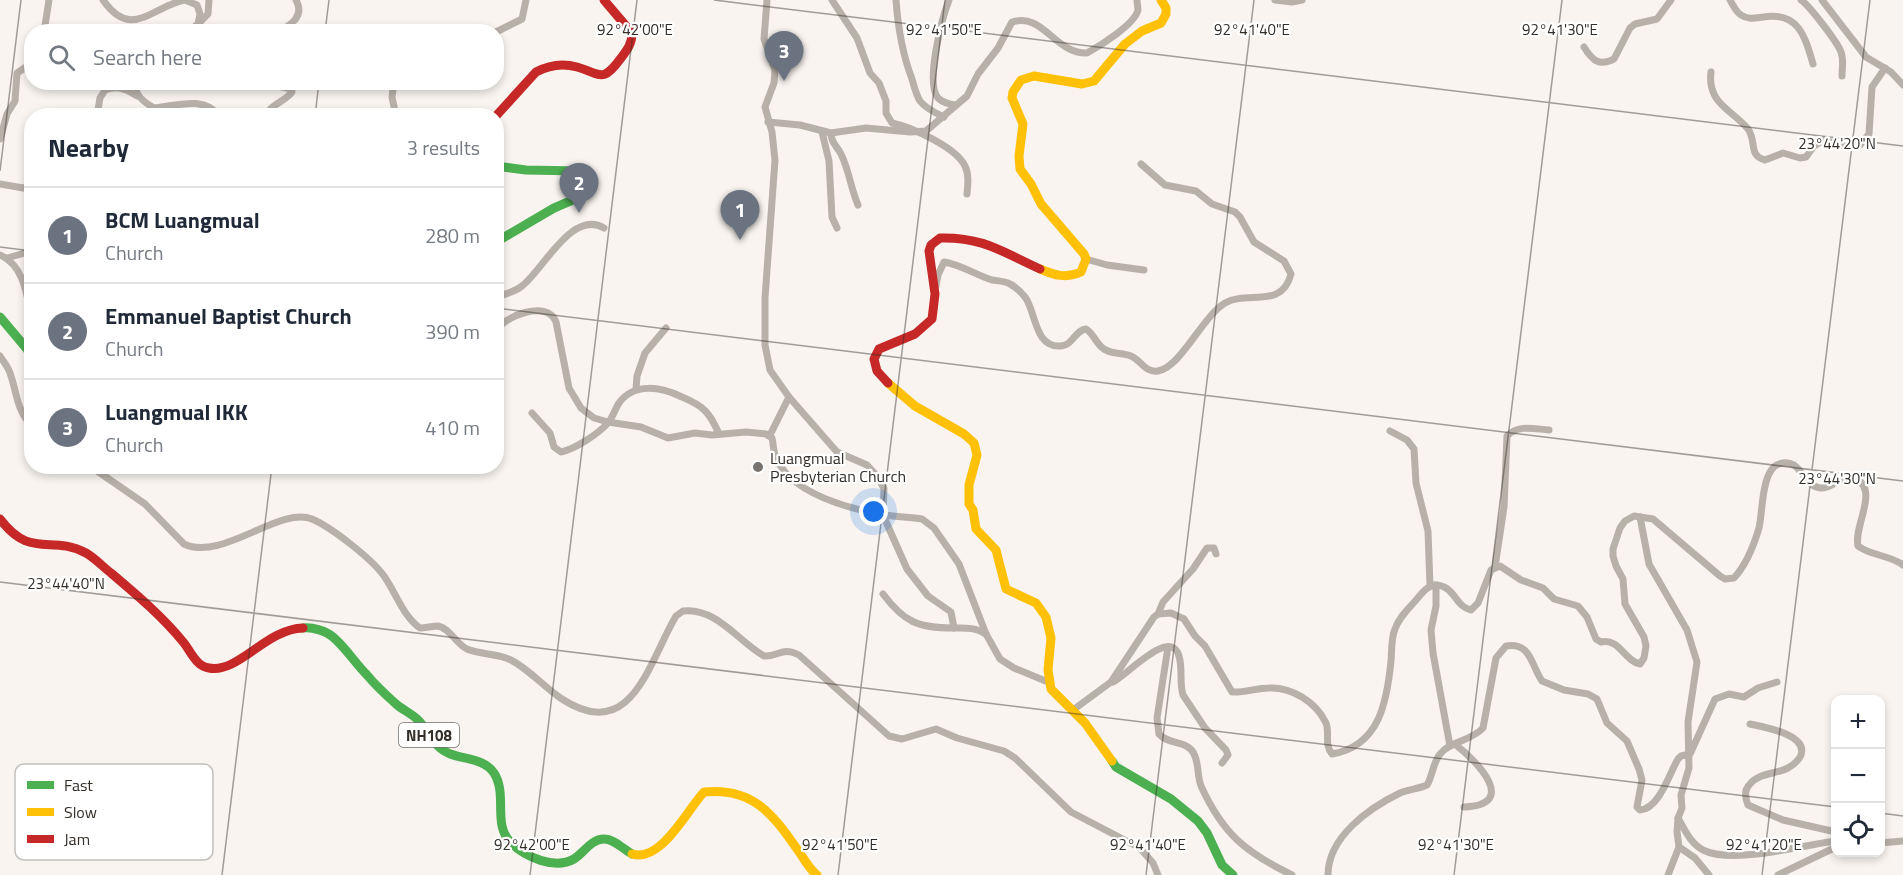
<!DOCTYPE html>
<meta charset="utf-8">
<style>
body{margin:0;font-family:"Titillium Web",sans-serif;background:#f2f2f3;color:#1f2937}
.controls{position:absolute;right:18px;bottom:18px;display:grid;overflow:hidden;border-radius:12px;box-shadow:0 3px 9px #0003}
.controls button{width:54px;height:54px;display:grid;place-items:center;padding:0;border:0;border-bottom:2px solid #e0e1e3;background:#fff;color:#1f2937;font:30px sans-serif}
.you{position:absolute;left:874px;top:512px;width:21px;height:21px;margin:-15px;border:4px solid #fff;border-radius:50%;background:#1a73e8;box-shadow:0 0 0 9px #1a73e833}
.badge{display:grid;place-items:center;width:39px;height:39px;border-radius:50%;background:#79736f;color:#fff;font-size:20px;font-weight:700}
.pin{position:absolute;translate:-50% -50px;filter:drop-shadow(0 2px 3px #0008)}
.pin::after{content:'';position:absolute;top:32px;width:21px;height:18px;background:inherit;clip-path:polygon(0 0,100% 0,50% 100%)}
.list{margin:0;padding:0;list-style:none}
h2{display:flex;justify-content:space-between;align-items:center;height:78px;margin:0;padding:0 24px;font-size:26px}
h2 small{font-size:20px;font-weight:400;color:#747a83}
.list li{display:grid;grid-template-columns:39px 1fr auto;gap:18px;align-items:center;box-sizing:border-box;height:96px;padding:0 24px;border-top:2px solid #e0e1e3}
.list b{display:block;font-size:22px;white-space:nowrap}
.list p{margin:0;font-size:20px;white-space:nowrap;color:#747a83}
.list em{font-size:20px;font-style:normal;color:#747a83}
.icon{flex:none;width:33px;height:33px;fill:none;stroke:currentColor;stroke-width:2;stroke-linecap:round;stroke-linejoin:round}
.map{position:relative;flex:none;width:1903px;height:875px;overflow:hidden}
.search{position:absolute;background:#fff;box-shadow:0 3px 9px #0003;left:24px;top:24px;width:480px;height:66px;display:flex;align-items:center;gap:15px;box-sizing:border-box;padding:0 21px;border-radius:24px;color:#747a83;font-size:22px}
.panel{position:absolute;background:#fff;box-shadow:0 3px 9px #0003;left:24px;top:108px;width:480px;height:366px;border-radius:24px}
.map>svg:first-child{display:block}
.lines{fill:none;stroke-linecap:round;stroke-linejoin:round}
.street{stroke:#b8b1aa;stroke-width:7}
.fast{stroke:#4caf50;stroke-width:9}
.slow{stroke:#ffc107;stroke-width:9}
.jam{stroke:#c62828;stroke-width:9}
.ticks{fill:none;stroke:#342e29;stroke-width:1.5;stroke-opacity:0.45}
.poi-dot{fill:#79736f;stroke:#fff;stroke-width:2}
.labels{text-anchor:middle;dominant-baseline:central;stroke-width:4.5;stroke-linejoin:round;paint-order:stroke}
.shield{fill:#fff;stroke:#716d69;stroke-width:1.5}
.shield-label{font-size:15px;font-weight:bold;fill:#342e29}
.poi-label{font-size:16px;fill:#342e29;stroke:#fff;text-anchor:start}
.key{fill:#fff;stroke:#c2c0bf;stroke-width:1.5}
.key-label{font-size:16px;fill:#342e29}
.ticks-label{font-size:15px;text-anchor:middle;fill:#342e29;stroke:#fff;stroke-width:4.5;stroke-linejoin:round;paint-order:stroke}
</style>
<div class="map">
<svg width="1903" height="875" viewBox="0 0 1903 875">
<rect width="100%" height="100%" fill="#f9f4f0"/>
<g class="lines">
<!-- street -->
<g class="street">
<path d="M103,0c28,40 47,8 81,0"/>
<polyline points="185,0 197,5 200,14 198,24 188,32"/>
<polyline points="767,0 764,39 775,70 774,83 765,107 772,132 775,160 765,298 765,345 770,370 789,397 770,435"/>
<path d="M832,0l25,38 13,35 9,10 7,18v12l6,10c19,4 64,24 73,43 4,8 3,18 2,28"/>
<path d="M896,0c2,28 6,53 16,79 2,7 4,16 8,22 6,8 16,12 24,16"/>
<path d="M949,0c-7,18 -24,83 -11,98 5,5 11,6 17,7"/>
<polyline points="1275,0 1292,2 1302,0"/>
<path d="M1730,0c3,5 6,12 11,15 7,5 14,3 22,2 35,-6 42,19 50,47"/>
<path d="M1801,0c8,5 37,43 40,52 3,8 1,16 1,24"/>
<polyline points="1822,0 1866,57 1891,72 1903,85"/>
<polyline points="198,24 208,14 209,0"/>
<polyline points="44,32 49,0"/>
<path d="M278,32c13,-7 27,-16 18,-32"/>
<polyline points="496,32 522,19 526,0"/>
<path d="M1584,47c8,13 15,20 30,12l16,-31 5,-4 22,-5 14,-19"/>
<path d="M1711,72c-4,31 20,37 37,57 9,12 0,27 17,31l18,-7 17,5 6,-1 8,-11 10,-6 24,7 12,-2 9,-11 3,-47 13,-19"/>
<path d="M134,82c1,14 10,20 20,26 21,-2 51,-13 65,8"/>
<path d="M262,82l29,7 1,3c-7,10 -22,12 -26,24"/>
<polyline points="394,82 392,97 396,116"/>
<path d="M97,116l3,-18 5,-8c12,-5 22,-1 32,6"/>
<path d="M768,122l32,3 31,8 35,-5 44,4 16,-1 41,-35 11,-22 20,-26 14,-26c31,-10 43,32 75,31 13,-7 48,-29 51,-43 0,-1 -1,-9 -1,-10"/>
<polyline points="822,132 829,161 832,217 837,228"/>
<path d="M831,133c0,10 6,13 10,21 8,16 10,35 17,51"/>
<polyline points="0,139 7,114 15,101 17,73 32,63"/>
<polyline points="0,184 23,188 32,186"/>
<path d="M0,255c25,11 27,42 32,65"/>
<polyline points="7,258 32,251"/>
<polyline points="1086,259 1107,265 1144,270"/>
<path d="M936,286l2,-11 6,-13c18,3 32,13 48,18 6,1 13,1 18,4 6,3 11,8 15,13 11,14 9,50 35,49 13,0 15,-16 26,-17 8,5 10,15 18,20 9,6 18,3 27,7 10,4 14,17 27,15 23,-4 44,-54 67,-68 22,-13 57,7 66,-29l-7,-13 -30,-19 -14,-25 -5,-5 -23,-8 -16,-13 -31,-6 -24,-21"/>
<path d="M496,297c9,-3 19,-5 26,-11 21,-16 50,-77 82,-58"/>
<path d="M496,331c8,-15 52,-32 60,-9l13,66 12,20 13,10 14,4 33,5 27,11 27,-5 17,2 34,-3 20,2 6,4c2,8 1,19 7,26 20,32 72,45 106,51 13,2 25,2 37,4l12,9 25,36 27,70 14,25 14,9 34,14"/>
<path d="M0,356c3,5 8,11 10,17 7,19 6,37 22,53"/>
<polyline points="636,389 637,376 645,353 666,328"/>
<polyline points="789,397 837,452 867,465 878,477 884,489 883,515 907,569 928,596 951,612 954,628"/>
<path d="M532,413l18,20 4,14 7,5c14,-3 37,-18 47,-29 5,-6 7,-14 11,-20 15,-21 42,-16 63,-6 22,9 28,16 37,37"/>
<polyline points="1390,431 1407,440 1414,449 1416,483 1428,531 1430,586"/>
<path d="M90,466l55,38 39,40c38,18 95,-38 128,-25 19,8 60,40 72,57 12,17 19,40 36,52 6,0 12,-2 18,-2 12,2 18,18 29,23 14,6 30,4 44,11 19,10 33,27 51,39 70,46 87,-38 114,-83l7,-5c33,-4 55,30 81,45 15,1 18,-10 35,-1l90,81 13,3 34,-10 21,9 47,13 11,7 56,54 69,36 13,15 5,12"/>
<polyline points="1640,517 1649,564 1687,630 1697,662 1688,722 1689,768 1681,795 1682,808 1678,818 1677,832 1679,847 1668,875"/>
<path d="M1495,567l9,-60 3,-71c12,-12 27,-7 42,-6"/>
<polyline points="1436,585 1436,606 1431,630 1433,653 1450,746"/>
<path d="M883,594c21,28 35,34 70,34 12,0 22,-1 33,6"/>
<polyline points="1158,614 1163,602 1193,569 1207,548 1214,548 1216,554"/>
<path d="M1168,647l-11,71 2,16c9,11 29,6 35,20 5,9 3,22 7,32 22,48 44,66 91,89"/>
<path d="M1113,682c12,-5 58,-56 66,-26 4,13 0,26 4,39l22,33 21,22 2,5 -6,8"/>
<path d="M1073,710l38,-28 43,-65 4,-3 13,-1 13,6 11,17 10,10 27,46c12,1 24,-4 37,-4 23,-1 47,14 57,35 4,10 -2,22 6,31 48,-8 55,-53 59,-93 1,-11 0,-23 4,-32 4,-12 14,-21 22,-30 5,-6 10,-13 18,-14 20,0 20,22 36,25l7,-7 13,-33 9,-4 21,14 22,8 11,11 24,7 9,11 9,22 5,3c19,-4 23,19 39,22l4,-6 2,-12 -2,-9 -19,-33 -2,-25 -7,-13 -3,-10v-7l7,-21 5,-7 9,-5 19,3 67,57 5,3 9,-1c12,-13 20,-33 25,-50 4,-16 2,-58 20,-64 22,-8 23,22 41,24 11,1 19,-10 29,-12 35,9 4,48 9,70 13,10 32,9 45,19"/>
<path d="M1750,724c13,3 58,10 51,31 -2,5 -8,10 -13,13 -12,6 -29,5 -38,16 -6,6 -5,14 -2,21l35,15 53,12"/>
<path d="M1456,745c22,17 63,60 8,62"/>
<path d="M1678,818c7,12 12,25 25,32 30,15 98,-5 133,-9"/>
<polyline points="1880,843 1903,841"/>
<polyline points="1679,847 1695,858 1709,875"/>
<path d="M1328,875c0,-38 41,-67 72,-82 9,-4 19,-4 27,-8 6,-10 6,-24 14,-32 10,-12 30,-12 42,-25l13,-70 10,-12c25,-4 25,19 36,35l22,9 24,4 9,5 10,24 20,18 12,28 3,11 -5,27 3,3c19,-1 29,-36 38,-51l3,-3 9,-2 25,-55 14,-5 15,3 14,-9 19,-6"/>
<polyline points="1778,875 1836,847"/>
</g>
<!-- fast -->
<g class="fast">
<polyline points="496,166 526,170 580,171 588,177 590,188 582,196 554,208 496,242"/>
<polyline points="0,317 27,349 32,359"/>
<path d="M303,628c10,-1 23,3 30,9 13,11 22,26 34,38 9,11 19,20 29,29 7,6 16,10 22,16 8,8 12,18 20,26 15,16 43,8 56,27 14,22 -2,51 17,70 14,14 44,27 63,16 10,-6 17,-20 30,-20 10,0 19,10 28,15"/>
<polyline points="1112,761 1116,767 1171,799 1198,821 1207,833 1222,865 1233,875"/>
</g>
<!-- slow -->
<g class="slow">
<path d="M1040,269c14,6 26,10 41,3l5,-13 -2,-5 -43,-50 -10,-20 -11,-15 -1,-13 4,-32 -11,-26 1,-6 8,-12 13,-4 48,8 12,-3 31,-37 17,-13 19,-8 5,-9v-6l-5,-8"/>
<polyline points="888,383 915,406 964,434 974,443 977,455 969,485 969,504 973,510 976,529 996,550 1006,589 1036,603 1046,617 1051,638 1048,670 1051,689 1085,723 1112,761"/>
<path d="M632,854c29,9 55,-44 72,-62 48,-5 68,21 93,57 7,9 11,19 20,26"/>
</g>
<!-- jam -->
<g class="jam">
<path d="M496,116l40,-44c13,-7 27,-9 41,-5 24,7 25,17 44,-9 6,-8 11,-14 11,-25l-28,-33"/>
<path d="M888,383l-11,-12 -3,-12 5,-10 36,-15 17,-15 3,-25 -6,-43 2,-6 9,-7c44,-1 62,14 100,31"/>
<path d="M0,519c31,41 51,15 86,34 9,5 17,14 25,20 26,22 52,44 73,70 7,9 12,23 25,25 29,6 57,-39 94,-40"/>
</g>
</g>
<!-- ticks -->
<path class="ticks" d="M714,0l1189,146M325,32l4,-32M315,116l4,-34M0,171l21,-171M0,247l32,4M496,308l1407,173M0,582l1836,225M1880,813l23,3M222,875l50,-409M530,875l107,-875M838,875l107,-875M1146,875l108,-875M1454,875l108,-875M1762,875l108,-875"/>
<!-- markers -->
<circle class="poi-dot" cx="758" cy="467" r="6"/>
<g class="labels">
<!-- shield labels -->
<rect class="shield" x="399" y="723" width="60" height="24" rx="4.5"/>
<g class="shield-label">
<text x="429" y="735">NH108</text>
</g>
<!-- poi labels -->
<g class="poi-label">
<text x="770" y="458">Luangmual<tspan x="770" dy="18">Presbyterian Church</tspan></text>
</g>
</g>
<!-- legend -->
<rect x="15" y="764" width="198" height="96" rx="9" class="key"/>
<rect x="27" y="781" width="27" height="8" fill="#4caf50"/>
<rect x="27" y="808" width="27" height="8" fill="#ffc107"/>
<rect x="27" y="835" width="27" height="8" fill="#c62828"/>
<g class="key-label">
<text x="64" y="791">Fast</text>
<text x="64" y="818">Slow</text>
<text x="64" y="845">Jam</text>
</g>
<g class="ticks-label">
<text x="635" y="35">92°42'00"E</text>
<text x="944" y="35">92°41'50"E</text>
<text x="1252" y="35">92°41'40"E</text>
<text x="1560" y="35">92°41'30"E</text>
<text x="1837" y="149">23°44'20"N</text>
<text x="1837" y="484">23°44'30"N</text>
<text x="66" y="589">23°44'40"N</text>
<text x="532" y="850">92°42'00"E</text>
<text x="840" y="850">92°41'50"E</text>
<text x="1148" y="850">92°41'40"E</text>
<text x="1456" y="850">92°41'30"E</text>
<text x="1764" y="850">92°41'20"E</text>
</g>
</svg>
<div class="controls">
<button>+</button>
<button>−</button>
<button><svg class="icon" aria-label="locate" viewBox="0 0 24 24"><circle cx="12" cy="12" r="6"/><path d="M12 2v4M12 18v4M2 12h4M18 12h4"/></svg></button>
</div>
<div class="you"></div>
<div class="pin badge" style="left:740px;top:240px;background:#6b7280">1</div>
<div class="pin badge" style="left:579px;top:213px;background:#6b7280">2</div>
<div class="pin badge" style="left:784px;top:81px;background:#6b7280">3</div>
<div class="search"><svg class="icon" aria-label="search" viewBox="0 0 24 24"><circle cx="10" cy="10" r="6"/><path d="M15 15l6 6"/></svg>Search here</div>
<section class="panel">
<h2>Nearby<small>3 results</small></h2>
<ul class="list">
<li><span class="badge" style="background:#6b7280">1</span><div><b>BCM Luangmual</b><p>Church</p></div><em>280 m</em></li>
<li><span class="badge" style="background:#6b7280">2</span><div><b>Emmanuel Baptist Church</b><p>Church</p></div><em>390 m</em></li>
<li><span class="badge" style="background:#6b7280">3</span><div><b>Luangmual IKK</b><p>Church</p></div><em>410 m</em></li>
</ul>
</section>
</div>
